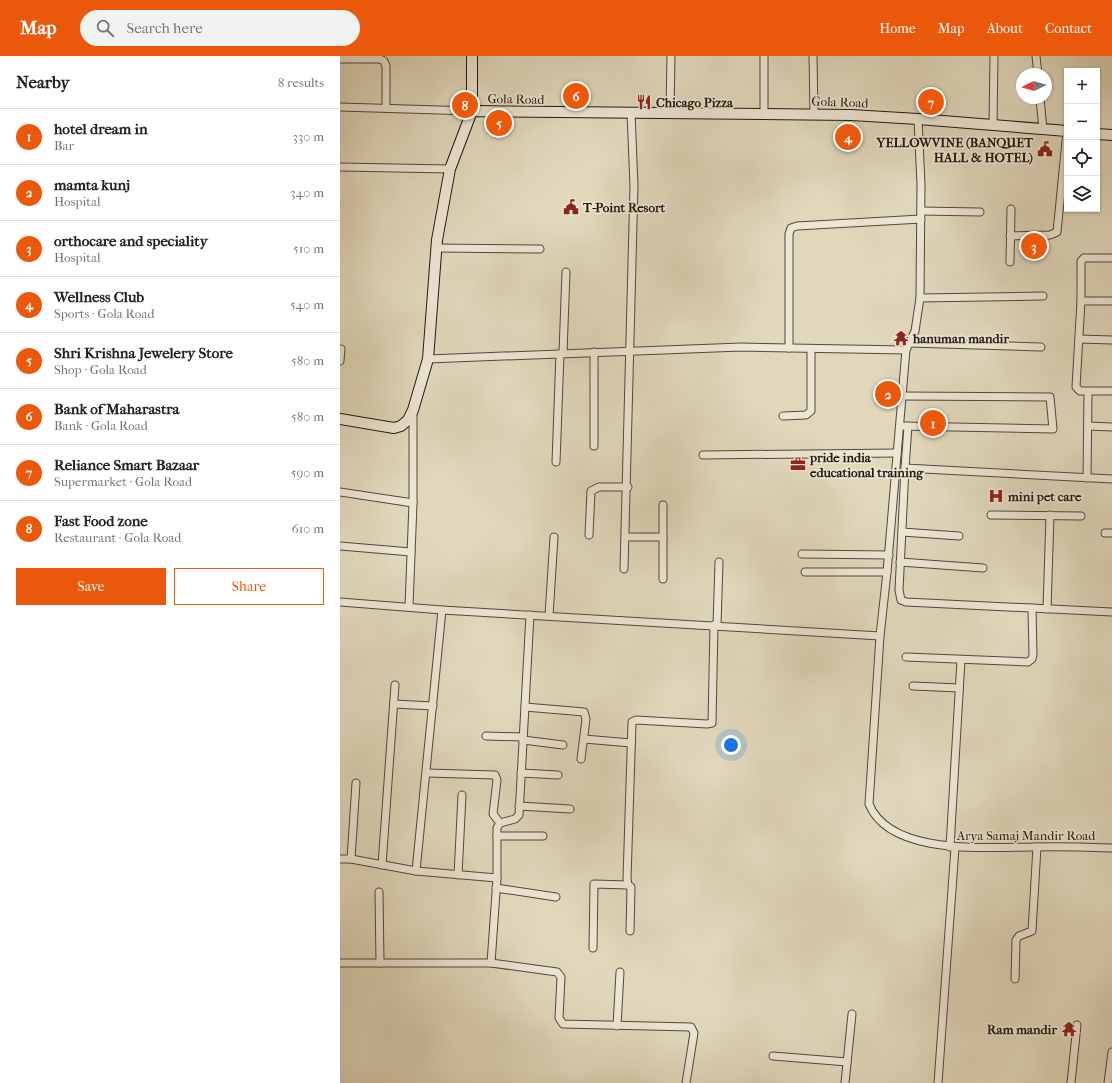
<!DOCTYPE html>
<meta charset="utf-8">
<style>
body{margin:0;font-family:"IM FELL French Canon",serif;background:#f2f2f2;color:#202124}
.controls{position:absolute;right:12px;top:12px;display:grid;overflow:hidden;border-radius:0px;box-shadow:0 1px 3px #0004}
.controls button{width:36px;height:36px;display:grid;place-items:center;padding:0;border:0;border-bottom:1px solid #e0e0e0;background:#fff;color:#202124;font:20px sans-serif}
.compass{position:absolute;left:676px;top:12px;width:36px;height:36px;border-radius:50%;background:#fff;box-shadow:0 1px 3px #0004;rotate:265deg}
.you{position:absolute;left:391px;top:689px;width:14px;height:14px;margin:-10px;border:3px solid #fff;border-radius:50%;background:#1a73e8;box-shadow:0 0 0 6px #1a73e833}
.badge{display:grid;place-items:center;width:26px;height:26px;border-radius:50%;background:#ea580c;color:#fff;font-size:13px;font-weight:700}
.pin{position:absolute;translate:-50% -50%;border:2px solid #fff;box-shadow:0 1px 4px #0006}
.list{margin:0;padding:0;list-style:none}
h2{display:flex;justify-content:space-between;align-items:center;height:52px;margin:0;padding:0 16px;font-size:17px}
h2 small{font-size:13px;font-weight:400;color:#757577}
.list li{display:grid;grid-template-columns:26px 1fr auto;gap:12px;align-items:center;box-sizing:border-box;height:56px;padding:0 16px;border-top:1px solid #e0e0e0}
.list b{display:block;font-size:15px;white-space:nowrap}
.list p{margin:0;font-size:13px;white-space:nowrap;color:#757577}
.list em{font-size:13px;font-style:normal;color:#757577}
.actions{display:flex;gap:8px;padding:12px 16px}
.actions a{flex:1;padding:9px 0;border:1px solid #ea580c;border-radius:0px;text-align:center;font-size:14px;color:#ea580c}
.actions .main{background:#ea580c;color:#fff}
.icon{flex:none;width:22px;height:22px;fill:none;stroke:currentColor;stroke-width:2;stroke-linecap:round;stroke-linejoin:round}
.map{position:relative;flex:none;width:772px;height:1027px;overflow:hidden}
header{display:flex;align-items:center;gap:24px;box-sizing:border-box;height:56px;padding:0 20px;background:#ea580c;color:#fff}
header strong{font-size:19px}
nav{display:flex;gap:22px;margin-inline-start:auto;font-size:14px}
.search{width:280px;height:36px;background:#f2f2f2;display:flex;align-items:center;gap:10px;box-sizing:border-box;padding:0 14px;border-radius:22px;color:#757577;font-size:15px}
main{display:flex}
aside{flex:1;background:#fff}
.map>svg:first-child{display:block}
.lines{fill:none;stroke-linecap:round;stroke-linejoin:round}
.street-casing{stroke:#52473b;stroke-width:9}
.secondary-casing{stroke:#221710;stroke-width:12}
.street{stroke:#ece6d3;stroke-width:7}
.secondary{stroke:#ece6d3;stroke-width:10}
.labels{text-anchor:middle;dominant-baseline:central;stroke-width:3.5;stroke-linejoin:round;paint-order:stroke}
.street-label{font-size:13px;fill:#221710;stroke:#ece6d3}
.poi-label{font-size:13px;font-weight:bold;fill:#221710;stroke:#ece6d3;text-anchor:start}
</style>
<header>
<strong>Map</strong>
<div class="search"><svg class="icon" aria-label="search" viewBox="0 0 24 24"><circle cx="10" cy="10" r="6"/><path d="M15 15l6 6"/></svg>Search here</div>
<nav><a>Home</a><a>Map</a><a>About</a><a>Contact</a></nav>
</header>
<main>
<aside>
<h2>Nearby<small>8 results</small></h2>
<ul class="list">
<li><span class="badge">1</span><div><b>hotel dream in</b><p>Bar</p></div><em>330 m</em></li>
<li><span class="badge">2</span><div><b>mamta kunj</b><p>Hospital</p></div><em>340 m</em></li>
<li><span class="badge">3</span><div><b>orthocare and speciality</b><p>Hospital</p></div><em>510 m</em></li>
<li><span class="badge">4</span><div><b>Wellness Club</b><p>Sports · Gola Road</p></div><em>540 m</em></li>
<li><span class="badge">5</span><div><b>Shri Krishna Jewelery Store</b><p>Shop · Gola Road</p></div><em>580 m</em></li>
<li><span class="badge">6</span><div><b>Bank of Maharastra</b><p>Bank · Gola Road</p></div><em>580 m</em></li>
<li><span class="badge">7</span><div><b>Reliance Smart Bazaar</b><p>Supermarket · Gola Road</p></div><em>590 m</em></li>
<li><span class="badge">8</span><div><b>Fast Food zone</b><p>Restaurant · Gola Road</p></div><em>610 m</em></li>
</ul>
<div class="actions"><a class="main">Save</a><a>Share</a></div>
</aside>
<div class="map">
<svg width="772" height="1027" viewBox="0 0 772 1027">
<rect width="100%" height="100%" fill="#e1d8bc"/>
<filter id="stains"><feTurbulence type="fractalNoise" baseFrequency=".005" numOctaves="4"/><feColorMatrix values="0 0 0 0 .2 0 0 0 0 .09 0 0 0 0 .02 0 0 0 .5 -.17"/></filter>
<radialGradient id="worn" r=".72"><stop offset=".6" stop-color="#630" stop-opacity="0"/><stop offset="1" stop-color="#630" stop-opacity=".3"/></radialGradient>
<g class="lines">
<!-- street casing -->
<g class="street-casing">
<g id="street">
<polyline points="424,0 424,57"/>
<polyline points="473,0 474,58"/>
<polyline points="696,0 698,18"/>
<polyline points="0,3 40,3 44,5 46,10 46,52"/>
<polyline points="700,42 703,74"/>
<polyline points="0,51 132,55"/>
<polyline points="330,56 331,0"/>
<path d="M578,63l3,65 -1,114 -5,33 -9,19 -19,222 -7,64 -11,168c21,52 118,43 163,43 27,-1 53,0 80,1"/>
<polyline points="653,70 654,0"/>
<polyline points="0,111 110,113"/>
<polyline points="581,155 640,156"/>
<polyline points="670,180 710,179 717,176 727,75"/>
<polyline points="96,192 200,193"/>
<polyline points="771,202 744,202 741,205 741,245 736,331 740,335 772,335"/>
<polyline points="670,206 671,153"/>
<polyline points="580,242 703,240"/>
<polyline points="741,245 772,245"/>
<polyline points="739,283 772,284"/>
<polyline points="569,287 701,291"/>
<polyline points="449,292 449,178 451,172 457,170 581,163"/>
<polyline points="254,296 254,390"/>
<polyline points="223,297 226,216"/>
<polyline points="88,303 401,291 566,294"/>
<polyline points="0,305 1,293"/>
<polyline points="443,360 466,359 471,355 471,293"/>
<polyline points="560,370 713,373 710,341 563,340"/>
<polyline points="568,370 565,412 772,423"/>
<polyline points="748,370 772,371"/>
<polyline points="363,399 557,397"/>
<polyline points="216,406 220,298"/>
<polyline points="565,412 559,534 561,544 566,546 772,556"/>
<polyline points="747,422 748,336"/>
<polyline points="0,436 73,447"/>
<polyline points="323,449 323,523"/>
<polyline points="651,459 741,460"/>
<polyline points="562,476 619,480"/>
<polyline points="765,477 772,477"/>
<polyline points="249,479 251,435 259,431 288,431"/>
<polyline points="286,481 323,481"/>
<polyline points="0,490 71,496"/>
<polyline points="462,498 549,499"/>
<polyline points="560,506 643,512"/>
<polyline points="284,513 294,130 291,56"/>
<polyline points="465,516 547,516"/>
<polyline points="0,546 102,554 540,580"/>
<polyline points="69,551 73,447 73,356"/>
<polyline points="707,553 710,459"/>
<polyline points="209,560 214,481"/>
<polyline points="377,569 379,506"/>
<polyline points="566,601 688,606 692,603 693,599 692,552"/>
<polyline points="573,630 619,632"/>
<polyline points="54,648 93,650"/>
<polyline points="185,651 244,656 246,663 241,703"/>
<polyline points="146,680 183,681"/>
<polyline points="244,683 291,687"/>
<polyline points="183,684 223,689"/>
<polyline points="87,717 155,719 157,724 153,758 160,767"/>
<polyline points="181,717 218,719"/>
<polyline points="179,750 230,753"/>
<polyline points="157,780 203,780"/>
<polyline points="610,791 621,604"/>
<polyline points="0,803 11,803 76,815 157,822"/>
<polyline points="11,803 16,727"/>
<polyline points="42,809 55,629"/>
<polyline points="76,815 102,554"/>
<polyline points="118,819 122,739"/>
<polyline points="156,832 216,841"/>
<polyline points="39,836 40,907"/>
<polyline points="290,875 291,831 288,829 287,823 292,666 296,664 367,668 372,667 374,569"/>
<polyline points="253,892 254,828 288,829"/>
<polyline points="0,907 151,907 217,916 221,921 219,962 223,968 351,971 354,977 346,1027"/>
<polyline points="151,907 157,822 157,772 160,767 175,763 179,759 190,559"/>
<polyline points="675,923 676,884 679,880 692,875 697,791"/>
<polyline points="277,970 280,916"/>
<polyline points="433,1000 507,1006"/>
<polyline points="505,1027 512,958"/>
<polyline points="598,1027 615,792"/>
<polyline points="731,1027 737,969"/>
<polyline points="768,1027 772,996"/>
</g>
</g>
<!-- secondary casing -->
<g class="secondary-casing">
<g id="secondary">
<polyline points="132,0 132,55"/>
<polyline points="757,78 772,79"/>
<polyline points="0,363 54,372 61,370 68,364 73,354 88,303 97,184 110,113 132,55 511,59 578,63 727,75"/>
</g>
</g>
<!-- street -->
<use href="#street" class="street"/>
<!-- secondary -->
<use href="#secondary" class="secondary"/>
</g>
<!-- icons -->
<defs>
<g id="restaurant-bare" transform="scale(1.2)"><path d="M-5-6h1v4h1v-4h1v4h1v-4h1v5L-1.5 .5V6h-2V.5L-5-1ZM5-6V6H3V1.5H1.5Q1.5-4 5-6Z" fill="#8f2418" stroke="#ece6d3" stroke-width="2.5" paint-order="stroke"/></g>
<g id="civic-bare" transform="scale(1.2)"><path d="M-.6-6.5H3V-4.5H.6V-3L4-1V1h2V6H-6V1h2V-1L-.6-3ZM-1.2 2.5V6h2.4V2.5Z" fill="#8f2418" stroke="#ece6d3" stroke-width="2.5" paint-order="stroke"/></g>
<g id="temple-bare" transform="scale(1.2)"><path d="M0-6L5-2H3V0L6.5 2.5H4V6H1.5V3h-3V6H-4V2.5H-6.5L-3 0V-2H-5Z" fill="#8f2418" stroke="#ece6d3" stroke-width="2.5" paint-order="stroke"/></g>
<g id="office-bare" transform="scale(1.2)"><path d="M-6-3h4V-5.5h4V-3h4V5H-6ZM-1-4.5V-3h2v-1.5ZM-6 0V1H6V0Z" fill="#8f2418" stroke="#ece6d3" stroke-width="2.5" paint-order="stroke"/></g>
<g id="hospital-bare" transform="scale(1.2)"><path d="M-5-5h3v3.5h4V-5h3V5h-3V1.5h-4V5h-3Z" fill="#8f2418" stroke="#ece6d3" stroke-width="2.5" paint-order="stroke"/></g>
</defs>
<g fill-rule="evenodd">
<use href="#restaurant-bare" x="304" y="46"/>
<use href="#civic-bare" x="705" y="93"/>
<use href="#civic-bare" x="231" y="151"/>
<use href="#temple-bare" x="561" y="282"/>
<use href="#office-bare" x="458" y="408"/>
<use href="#hospital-bare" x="656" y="440"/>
<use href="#temple-bare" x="729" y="973"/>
</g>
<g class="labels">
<!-- street labels -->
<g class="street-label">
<text transform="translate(176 43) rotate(1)">Gola Road</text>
<text transform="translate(500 46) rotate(2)">Gola Road</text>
<text x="686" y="779">Arya Samaj Mandir Road</text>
</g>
<!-- poi labels -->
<g class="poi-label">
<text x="316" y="46">Chicago Pizza</text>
<text x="693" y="86" text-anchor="end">YELLOWVINE (BANQUET<tspan x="693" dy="15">HALL &amp; HOTEL)</tspan></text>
<text x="243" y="151">T-Point Resort</text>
<text x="573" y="282">hanuman mandir</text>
<text x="470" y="401">pride india<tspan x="470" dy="15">educational training</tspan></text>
<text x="668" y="440">mini pet care</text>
<text x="717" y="973" text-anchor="end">Ram mandir</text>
</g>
</g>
<rect width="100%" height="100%" filter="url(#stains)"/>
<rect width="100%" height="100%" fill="url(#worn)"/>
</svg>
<div class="controls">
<button>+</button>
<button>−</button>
<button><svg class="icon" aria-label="locate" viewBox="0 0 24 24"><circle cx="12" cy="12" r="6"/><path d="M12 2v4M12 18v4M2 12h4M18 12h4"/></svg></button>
<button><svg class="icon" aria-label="layers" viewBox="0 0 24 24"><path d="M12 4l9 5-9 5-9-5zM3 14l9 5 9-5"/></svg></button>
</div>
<svg class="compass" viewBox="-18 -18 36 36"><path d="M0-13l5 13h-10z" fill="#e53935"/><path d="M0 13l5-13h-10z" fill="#757577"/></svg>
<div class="you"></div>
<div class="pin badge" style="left:593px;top:367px">1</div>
<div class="pin badge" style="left:548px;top:338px">2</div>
<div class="pin badge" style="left:694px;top:190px">3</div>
<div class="pin badge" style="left:508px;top:81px">4</div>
<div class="pin badge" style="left:159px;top:67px">5</div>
<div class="pin badge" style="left:236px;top:40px">6</div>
<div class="pin badge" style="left:591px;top:46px">7</div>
<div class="pin badge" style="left:125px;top:49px">8</div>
</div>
</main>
